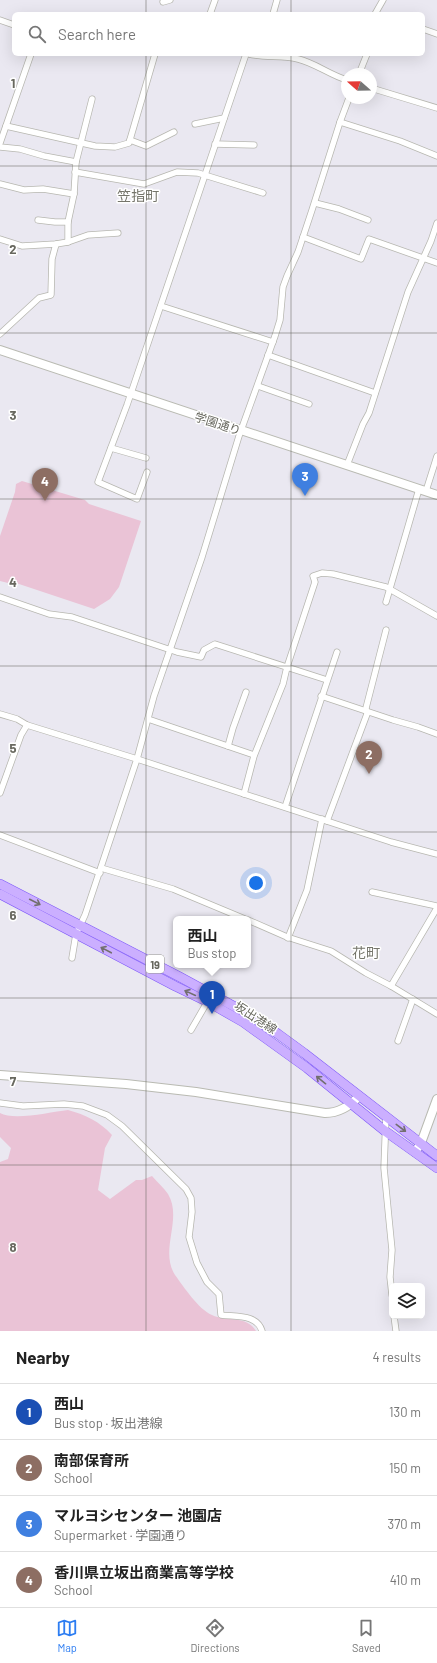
<!DOCTYPE html>
<meta charset="utf-8">
<style>
body{margin:0;font-family:Barlow,"Noto Sans JP",sans-serif;background:#f2f2f2;color:#222}
.controls{position:absolute;right:12px;bottom:12px;display:grid;overflow:hidden;border-radius:6px;box-shadow:0 4px 16px #0002}
.controls button{width:36px;height:36px;display:grid;place-items:center;padding:0;border:0;border-bottom:1px solid #e0e0e0;background:#fff;color:#222;font:20px sans-serif}
.compass{position:absolute;left:341px;top:68px;width:36px;height:36px;border-radius:50%;background:#fff;box-shadow:0 4px 16px #0002;rotate:290deg}
.you{position:absolute;left:256px;top:883px;width:14px;height:14px;margin:-10px;border:3px solid #fff;border-radius:50%;background:#1a73e8;box-shadow:0 0 0 6px #1a73e833}
.badge{display:grid;place-items:center;width:26px;height:26px;border-radius:50%;background:#2d7df2;color:#fff;font-size:13px;font-weight:700}
.pin{position:absolute;translate:-50% -33px;filter:drop-shadow(0 1px 2px #0008)}
.pin::after{content:'';position:absolute;top:21px;width:14px;height:12px;background:inherit;clip-path:polygon(0 0,100% 0,50% 100%)}
.popup{position:absolute;left:173px;top:916px;width:78px;height:52px;box-sizing:border-box;display:grid;place-content:center;border-radius:6px;background:#fff;filter:drop-shadow(0 1px 3px #0005);font-size:13px;white-space:nowrap;color:#767676}
.popup b{font-size:15px;color:#222}
.popup::after{content:'';position:absolute;left:50%;top:100%;margin-left:-8px;border:8px solid transparent;border-top-color:#fff}
.list{margin:0;padding:0;list-style:none}
h2{display:flex;justify-content:space-between;align-items:center;height:52px;margin:0;padding:0 16px;font-size:17px}
h2 small{font-size:13px;font-weight:400;color:#767676}
.list li{display:grid;grid-template-columns:26px 1fr auto;gap:12px;align-items:center;box-sizing:border-box;height:56px;padding:0 16px;border-top:1px solid #e0e0e0}
.list b{display:block;font-size:15px;white-space:nowrap}
.list p{margin:0;font-size:13px;white-space:nowrap;color:#767676}
.list em{font-size:13px;font-style:normal;color:#767676}
.icon{flex:none;width:22px;height:22px;fill:none;stroke:currentColor;stroke-width:2;stroke-linecap:round;stroke-linejoin:round}
.map{position:relative;flex:none;width:437px;height:1331px;overflow:hidden}
.search{position:absolute;background:#fff;box-shadow:0 4px 16px #0002;left:12px;right:12px;top:12px;height:44px;display:flex;align-items:center;gap:10px;box-sizing:border-box;padding:0 14px;border-radius:6px;color:#767676;font-size:15px}
.sheet{height:276px;background:#fff}
nav{display:flex;justify-content:space-around;align-items:center;box-sizing:border-box;height:56px;border-top:1px solid #e0e0e0;background:#fff;font-size:11px;color:#767676}
nav a{display:grid;justify-items:center;gap:2px}
nav .on{color:#2d7df2}
.map>svg:first-child{display:block}
.green{fill:#eac3d6}
.lines{fill:none;stroke-linecap:round;stroke-linejoin:round}
.street-casing{stroke:#b7b7b0;stroke-width:7}
.secondary-casing{stroke:#b9bab2;stroke-width:10}
.primary-casing{stroke:#7e59f9;stroke-width:10}
.street{stroke:#fff;stroke-width:5.5}
.secondary{stroke:#fff;stroke-width:8}
.primary{stroke:#cbafff;stroke-width:9}
.oneway{stroke:#726f6f}
.grid{fill:none;stroke:#68685f;stroke-width:1;stroke-opacity:0.55}
.labels{text-anchor:middle;dominant-baseline:central;stroke-width:3;stroke-linejoin:round;paint-order:stroke}
.shield{fill:#fff;stroke:#95958f;stroke-width:1}
.shield-label{font-size:11px;font-weight:bold;fill:#68685f}
.street-label{font-size:12px;fill:#68685f;stroke:#fff}
.quarter-label{font-size:14px;fill:#75756b;stroke:#fff}
.grid-label{font-size:13px;text-anchor:middle;font-weight:bold;fill:#68685f;stroke:#fff;stroke-width:3;stroke-linejoin:round;paint-order:stroke}
</style>
<div class="map">
<svg width="437" height="1331" viewBox="0 0 437 1331">
<rect width="100%" height="100%" fill="#eae8f1"/>
<!-- green -->
<g class="green">
<polygon points="22,481 85,500 89,504 141,521 119,587 110,599 94,609 10,581 8,583 0,581 0,536 15,492 16,484"/>
<path d="M68,1110c18,5 31,11 44,25l-7,13 -7,42 12,9 26,-19h6l10,-4c5,6 12,12 16,18 15,25 -9,56 7,81 9,12 23,34 37,40 14,7 35,0 44,16h-256v-169l8,-3 3,-11 -11,-11v-24c14,8 50,-1 68,-3z"/>
</g>
<g class="lines">
<!-- street casing -->
<g class="street-casing">
<g id="street">
<polyline points="163,2 170,0"/>
<polyline points="210,14 215,0"/>
<polyline points="273,14 277,0"/>
<polyline points="375,14 383,0"/>
<polyline points="0,20 14,25"/>
<polyline points="423,29 437,34"/>
<path d="M249,54c16,4 33,1 49,5 17,4 32,16 49,21"/>
<polyline points="359,74 367,54"/>
<polyline points="371,88 437,108"/>
<polyline points="340,122 400,141 437,156"/>
<polyline points="195,124 224,118"/>
<polyline points="6,126 95,146 115,147 129,143 155,54"/>
<polyline points="130,140 146,146 174,132"/>
<polyline points="0,143 31,54"/>
<polyline points="215,144 254,145"/>
<polyline points="0,147 20,149 44,156 76,162"/>
<polyline points="75,172 144,184 177,172 198,173 263,193"/>
<polyline points="0,184 24,190 43,189 74,194"/>
<polyline points="315,203 339,209 368,220"/>
<polyline points="38,220 55,222 68,222"/>
<polyline points="303,237 361,259 369,239 437,263"/>
<polyline points="0,239 22,246 56,244 68,242 88,235 118,233"/>
<polyline points="68,242 68,222 74,194 76,162 92,99"/>
<polyline points="161,306 273,342"/>
<polyline points="0,334 39,298 51,295 52,259 56,244"/>
<polyline points="268,355 375,393"/>
<polyline points="258,386 309,404"/>
<polyline points="111,448 146,458"/>
<polyline points="347,465 363,424 369,413 408,292 431,241 437,223"/>
<polyline points="147,472 137,499 98,482 127,405 246,54"/>
<polyline points="426,491 437,456"/>
<polyline points="0,597 49,614 72,617 177,652 201,657 204,650 215,644 327,680"/>
<polyline points="386,602 419,489"/>
<polyline points="321,696 393,720 418,727 437,734"/>
<polyline points="0,714 17,719 27,725 137,759 391,842 437,854"/>
<polyline points="148,719 254,755"/>
<polyline points="228,746 233,728 246,692"/>
<polyline points="0,793 21,735 27,725"/>
<polyline points="244,794 254,756 283,684 287,667 315,582 313,576 322,573 333,574 386,587 437,616"/>
<polyline points="285,807 337,652"/>
<polyline points="327,821 367,714 366,708 386,630"/>
<polyline points="0,835 100,873"/>
<polyline points="101,868 173,889 245,919"/>
<polyline points="372,892 437,906"/>
<polyline points="248,920 287,937 331,951 366,973 391,986 437,1014"/>
<polyline points="288,938 307,890 322,819"/>
<polyline points="72,958 76,934 85,915 137,759 154,696 202,557 239,436 275,336 280,320 283,287 287,276 298,252 312,210 340,122 349,98"/>
<polyline points="391,986 437,908"/>
<polyline points="191,1030 209,999"/>
<polyline points="398,1041 413,999"/>
<path d="M0,1103l23,3 41,-2 19,2 24,9 15,11 64,63 5,9 1,14 -3,25 8,26 10,19 12,12 2,21c15,2 36,-1 41,16"/>
<polyline points="386,1116 384,1168 392,1250 390,1277 392,1295"/>
<polyline points="394,1316 396,1331"/>
</g>
</g>
<!-- secondary casing -->
<g class="secondary-casing">
<g id="secondary">
<polyline points="0,350 437,495"/>
<path d="M0,1075l126,9 70,8 129,21c15,0 25,-7 34,-17"/>
<polyline points="415,1152 421,1143 437,1099"/>
</g>
</g>
<!-- primary casing -->
<g class="primary-casing">
<g id="primary">
<polyline points="0,884 180,977 248,1014 278,1034 304,1053 437,1156"/>
<polyline points="0,894 175,986 208,1002 243,1022 307,1068 385,1131 437,1168"/>
</g>
</g>
<!-- street -->
<use href="#street" class="street"/>
<!-- secondary -->
<use href="#secondary" class="secondary"/>
<!-- primary -->
<use href="#primary" class="primary"/>
</g>
<!-- one-way arrows -->
<defs><path id="oneway-shaft" d="M-6 0H5M1.5-3L5.5 0L1.5 3" fill="none" stroke-width="1.6" stroke-linecap="round" stroke-linejoin="round"/></defs>
<g class="oneway">
<use href="#oneway-shaft" transform="translate(35 902) rotate(27)"/>
<use href="#oneway-shaft" transform="translate(106 950) rotate(-152)"/>
<use href="#oneway-shaft" transform="translate(190 993) rotate(-155)"/>
<use href="#oneway-shaft" transform="translate(321 1080) rotate(-141)"/>
<use href="#oneway-shaft" transform="translate(401 1128) rotate(37)"/>
</g>
<!-- grid -->
<path class="grid" d="M146,0v14M291,0v14M146,54v1277M291,54v1277M0,166h437M0,333h437M0,499h437M0,666h437M0,832h437M0,998h437M0,1165h437"/>
<g class="labels">
<!-- shield labels -->
<rect class="shield" x="146" y="955" width="18" height="18" rx="3"/>
<g class="shield-label">
<text x="155" y="964">19</text>
</g>
<!-- street labels -->
<g class="street-label">
<text transform="translate(218 423) rotate(18)">学園通り</text>
<text transform="translate(256 1017) rotate(33)">坂出港線</text>
</g>
<!-- quarter labels -->
<g class="quarter-label">
<text x="138" y="195">笠指町</text>
<text x="366" y="952">花町</text>
</g>
</g>
<g class="grid-label">
<text x="13" y="88">1</text>
<text x="13" y="254">2</text>
<text x="13" y="420">3</text>
<text x="13" y="587">4</text>
<text x="13" y="753">5</text>
<text x="13" y="920">6</text>
<text x="13" y="1086">7</text>
<text x="13" y="1252">8</text>
</g>
</svg>
<div class="controls">
<button><svg class="icon" aria-label="layers" viewBox="0 0 24 24"><path d="M12 4l9 5-9 5-9-5zM3 14l9 5 9-5"/></svg></button>
</div>
<svg class="compass" viewBox="-18 -18 36 36"><path d="M0-13l5 13h-10z" fill="#e53935"/><path d="M0 13l5-13h-10z" fill="#767676"/></svg>
<div class="you"></div>
<div class="pin badge" style="left:212px;top:1014px;background:#1a4fb4">1</div>
<div class="popup"><b>西山</b>Bus stop</div>
<div class="pin badge" style="left:369px;top:774px;background:#8d6e63">2</div>
<div class="pin badge" style="left:305px;top:496px;background:#3f7fe0">3</div>
<div class="pin badge" style="left:45px;top:501px;background:#8d6e63">4</div>
<div class="search"><svg class="icon" aria-label="search" viewBox="0 0 24 24"><circle cx="10" cy="10" r="6"/><path d="M15 15l6 6"/></svg>Search here</div>
</div>
<section class="sheet">
<h2>Nearby<small>4 results</small></h2>
<ul class="list">
<li><span class="badge" style="background:#1a4fb4">1</span><div><b>西山</b><p>Bus stop · 坂出港線</p></div><em>130 m</em></li>
<li><span class="badge" style="background:#8d6e63">2</span><div><b>南部保育所</b><p>School</p></div><em>150 m</em></li>
<li><span class="badge" style="background:#3f7fe0">3</span><div><b>マルヨシセンター 池園店</b><p>Supermarket · 学園通り</p></div><em>370 m</em></li>
<li><span class="badge" style="background:#8d6e63">4</span><div><b>香川県立坂出商業高等学校</b><p>School</p></div><em>410 m</em></li>
</ul>
</section>
<nav>
<a class="on"><svg class="icon" aria-label="map" viewBox="0 0 24 24"><path d="M3 6l6-2 6 2 6-2v14l-6 2-6-2-6 2zM9 4v14M15 6v14"/></svg>Map</a>
<a><svg class="icon" aria-label="directions" viewBox="0 0 24 24"><path d="M12 3l9 9-9 9-9-9zM9 14v-3h6M13 9l2 2-2 2"/></svg>Directions</a>
<a><svg class="icon" aria-label="saved" viewBox="0 0 24 24"><path d="M7 4h10v16l-5-4-5 4z"/></svg>Saved</a>
</nav>
